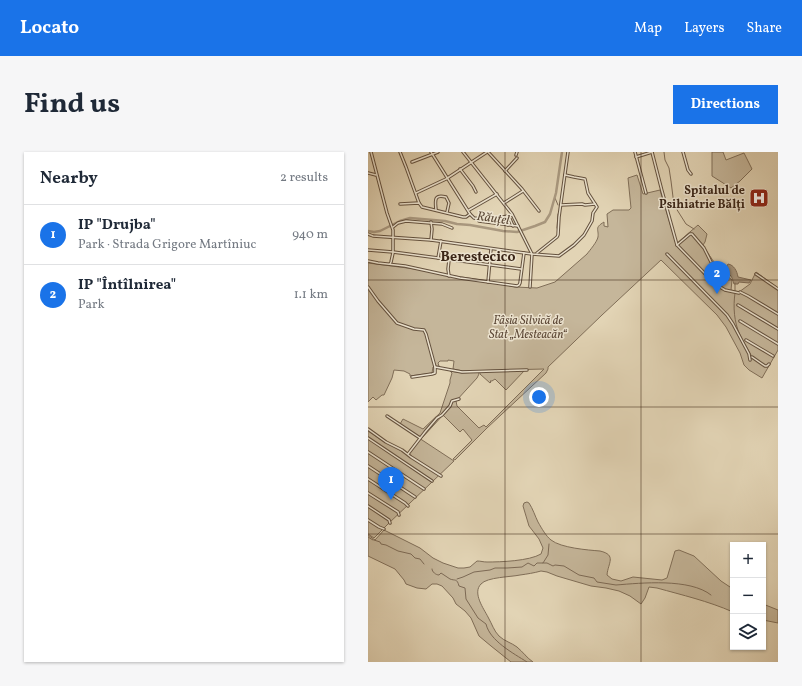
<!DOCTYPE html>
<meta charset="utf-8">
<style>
body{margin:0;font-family:Vollkorn,serif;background:#f6f6f7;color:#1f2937}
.controls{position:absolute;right:12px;bottom:12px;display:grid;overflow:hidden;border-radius:0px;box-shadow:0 1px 3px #0004}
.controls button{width:36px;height:36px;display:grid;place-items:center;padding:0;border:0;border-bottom:1px solid #e0e1e3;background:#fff;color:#1f2937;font:20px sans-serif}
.you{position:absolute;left:171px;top:245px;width:14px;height:14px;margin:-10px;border:3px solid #fff;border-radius:50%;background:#1a73e8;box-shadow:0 0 0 6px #1a73e833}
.badge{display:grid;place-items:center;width:26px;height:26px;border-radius:50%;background:#1a73e8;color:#fff;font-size:13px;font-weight:700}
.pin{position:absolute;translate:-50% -33px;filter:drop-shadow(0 1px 2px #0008)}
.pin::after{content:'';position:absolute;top:21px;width:14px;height:12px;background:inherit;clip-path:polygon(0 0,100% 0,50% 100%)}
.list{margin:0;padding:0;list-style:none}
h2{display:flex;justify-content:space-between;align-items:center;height:52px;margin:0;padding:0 16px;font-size:17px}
h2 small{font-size:13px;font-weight:400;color:#747a83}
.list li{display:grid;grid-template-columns:26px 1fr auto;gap:12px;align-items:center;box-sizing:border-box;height:60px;padding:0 16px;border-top:1px solid #e0e1e3}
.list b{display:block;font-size:15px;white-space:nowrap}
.list p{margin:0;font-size:13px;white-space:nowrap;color:#747a83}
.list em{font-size:13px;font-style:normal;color:#747a83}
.icon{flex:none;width:22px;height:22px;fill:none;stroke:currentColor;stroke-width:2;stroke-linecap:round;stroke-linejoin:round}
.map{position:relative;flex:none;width:410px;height:510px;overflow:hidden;border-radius:0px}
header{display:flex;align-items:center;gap:24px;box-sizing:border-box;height:56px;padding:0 20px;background:#1a73e8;color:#fff}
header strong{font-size:19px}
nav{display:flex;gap:22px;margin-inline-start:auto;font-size:14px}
.intro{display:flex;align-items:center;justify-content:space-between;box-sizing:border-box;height:96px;padding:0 24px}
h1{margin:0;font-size:28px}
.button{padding:10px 18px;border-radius:0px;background:#1a73e8;color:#fff;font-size:14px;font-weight:700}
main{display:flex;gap:24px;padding:0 24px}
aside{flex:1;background:#fff;border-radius:0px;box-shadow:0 1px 3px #0004}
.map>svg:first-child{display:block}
.green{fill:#c5b69a;stroke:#806e58}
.water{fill:#a9987f;stroke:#7d6a55}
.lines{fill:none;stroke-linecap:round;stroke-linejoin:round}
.stream{stroke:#7d6a55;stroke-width:1}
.river{stroke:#a9987f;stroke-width:2.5}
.street-casing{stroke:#64513e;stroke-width:3.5}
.street{stroke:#ece3cf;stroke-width:1.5}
.grid{fill:none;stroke:#3a2517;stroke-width:1;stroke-opacity:0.55}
.labels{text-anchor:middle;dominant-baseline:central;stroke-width:3;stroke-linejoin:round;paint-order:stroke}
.poi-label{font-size:12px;font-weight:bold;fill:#3a2517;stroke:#ece3cf;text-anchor:end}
.park-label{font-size:12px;font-style:italic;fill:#5d4938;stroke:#ece3cf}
.water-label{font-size:13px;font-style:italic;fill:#5b4836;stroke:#ece3cf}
.quarter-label{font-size:14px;font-weight:bold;fill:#3a2517;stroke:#ece3cf}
</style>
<header>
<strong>Locato</strong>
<nav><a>Map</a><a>Layers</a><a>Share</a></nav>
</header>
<div class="intro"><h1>Find us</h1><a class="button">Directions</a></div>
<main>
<aside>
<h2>Nearby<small>2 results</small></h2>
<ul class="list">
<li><span class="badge">1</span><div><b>IP &quot;Drujba&quot;</b><p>Park · Strada Grigore Martîniuc</p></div><em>940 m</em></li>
<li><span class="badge">2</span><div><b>IP &quot;Întîlnirea&quot;</b><p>Park</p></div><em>1.1 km</em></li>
</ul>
</aside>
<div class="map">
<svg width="410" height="510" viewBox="0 0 410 510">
<rect width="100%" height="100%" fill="#e2d4b5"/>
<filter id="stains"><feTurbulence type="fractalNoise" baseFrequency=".005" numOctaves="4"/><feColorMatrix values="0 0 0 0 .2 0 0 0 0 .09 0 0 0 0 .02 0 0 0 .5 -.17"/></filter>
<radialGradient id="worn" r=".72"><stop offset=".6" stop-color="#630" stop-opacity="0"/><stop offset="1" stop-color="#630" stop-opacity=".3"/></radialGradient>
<!-- green -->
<g class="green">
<polygon points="344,0 355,0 358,8 376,1 384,17 372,29 363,36 344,24"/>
<path d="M269,23l6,19 17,-4 16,54 22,-19 9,9 -2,8 -2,3c9,15 15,24 29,35l-1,10 8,2 11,-8 6,-12 22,16v62l-16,28 -13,-8 -5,-5 -4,-12 -14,-26 -9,-12 -56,-55 -59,55 -54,52v2l-2,4 -59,55 -32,32 -2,-1 19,-19 -9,-11 -3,3 -17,-17 -21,23 -22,-14 3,-5 20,10 17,-16 10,-30v-3l2,-7 -2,-2 12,2 16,-1 1,2 -2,4 -21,23 1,5 22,22 5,-3 2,2 58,-58 -81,2 -10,-2 1,-8 -6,-1v1h-8l-2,2 1,3 -6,1 -1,6 -22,3v-2l-6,-3 -10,-1 -2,8 -8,17h-2l-6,5 -3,-3 -5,5v-139l55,7 12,3 53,8 27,6 22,1 18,-6 32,-28c3,-4 10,-12 11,-17 1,-8 -4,-9 6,-15v4l4,1 -1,-13 6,-4h16l2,-2 -3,-30z"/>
<polygon points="157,218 138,238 127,227 124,229 122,229 123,230 122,231 112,222 112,220"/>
<polygon points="0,279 12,287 39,302 51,286 86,309 20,372 6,386 0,382"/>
<path d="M159,350l2,1c4,6 6,13 9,19 4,7 8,14 13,18 10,8 37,10 49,11 17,4 8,12 7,24l5,4 9,2 12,-4 29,3 5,-2 8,-27 4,-1 15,6 27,25 12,8v23c-25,-11 -51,-17 -76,-24l-8,-1 -4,11 -4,6 -11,-8 -11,-5 -13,-3 -15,-2 -34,-10 -10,-4 -6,-1c-7,2 -14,3 -21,4 -9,2 -33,2 -39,9 -9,9 3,25 7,33 4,7 6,14 11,19 5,5 13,7 18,11 6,5 10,11 16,15h-22l-20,-16 -12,-10 -8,-18 -6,-7 -9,-7 -3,-6 -11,-12 -5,-2h-5l-6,5 -9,-1 -11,-4 -2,-4 -9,-11 -27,-13v-21l7,5 9,-10 36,18 13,10 10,5 15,5h6l6,-1 7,-6c4,0 6,1 10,1 14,0 42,-1 54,-8l2,-6 -4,-9 -10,-13 -6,-20 1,-3z"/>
<polygon points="395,452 410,458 410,471 395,468"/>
</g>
<!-- water -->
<path class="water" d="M360,112c6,1 9,7 10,13l13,3 -2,3 -10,-1 -1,2h-4c-2,-7 -3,-10 -10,-13z"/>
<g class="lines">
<!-- stream -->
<g class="stream">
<polyline points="296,0 297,8 301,16 303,29 306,53 318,72 326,77"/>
<polyline points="187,46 190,53"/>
<polyline points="189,76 190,62"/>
<polyline points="356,114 359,116"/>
<polyline points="367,131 367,139"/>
<path d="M367,141c-2,14 -1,29 5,42 3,6 7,13 11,20v3"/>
<polyline points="0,385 5,388"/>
<polyline points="6,388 12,390 13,392 18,393 30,399 43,402 47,406 52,407 56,412"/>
<path d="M175,411h4l6,3 2,-1 9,1 15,9 15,3 3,4 19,3c25,-2 74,-7 95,10"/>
<path d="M64,417c0,3 4,6 7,6l2,-2c3,2 6,4 9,6 5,2 7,-1 9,7l6,2 1,11 12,19 8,6c4,17 27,29 41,38"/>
<polyline points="89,427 95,425 106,420 122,418 127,416 139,416 154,415 160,411 166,414 169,411 175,411 180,403 181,392"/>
</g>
<!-- river -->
<polyline class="river" points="0,79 6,80 12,79 32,69 42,66 77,69 89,72 102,73 135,79 149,80 167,74 177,70 182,62 188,41 194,0"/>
<!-- street casing -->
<g class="street-casing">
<g id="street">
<polyline points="3,0 19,61 25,78 25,101 23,110 22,112"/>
<polyline points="32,0 38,15 51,51"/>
<polyline points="63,0 102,62 106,66 121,68 144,63"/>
<polyline points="95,0 144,62 164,102 162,135"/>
<polyline points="120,0 154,37 171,59"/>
<polyline points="267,0 278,41"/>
<polyline points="284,0 294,39 309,93 347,132 357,138 371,141"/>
<polyline points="315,0 320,18 323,22"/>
<polyline points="148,3 149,0"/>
<polyline points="268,5 284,0"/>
<polyline points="44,10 70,0"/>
<polyline points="92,17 105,34 108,40"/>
<polyline points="137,19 149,6"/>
<polyline points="0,21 8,23"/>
<polyline points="48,41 78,27 119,0"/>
<polyline points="136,51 155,39"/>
<polyline points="32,52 51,51 54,55 95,65 98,65 102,62"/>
<polyline points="193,53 214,52 217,53 227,52"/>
<path d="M68,58c-1,-10 -2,-16 10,-13l3,6 -2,9"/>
<polyline points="101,58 129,42"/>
<polyline points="142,67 145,74"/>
<polyline points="138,68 140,73"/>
<polyline points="111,69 150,74"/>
<polyline points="63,70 64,77 63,88"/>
<polyline points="25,75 30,71 38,69 74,72 84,76"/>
<polyline points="0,82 5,84 63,88 164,102 191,104 206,93 216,83 224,69 225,61 229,55 220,41 217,27 206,25 197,23"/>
<polyline points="309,93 322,82 324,82 336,96 343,110"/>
<polyline points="0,98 25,100 153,117"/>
<polyline points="169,101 189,85 190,83 191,65 200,0"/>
<polyline points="299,102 359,163 365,172 381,202 382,208"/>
<polyline points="70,106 73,89"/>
<polyline points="81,108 80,117 81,124"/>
<polyline points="0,109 10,111 37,114 92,126 149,134 151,133 152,131 156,101"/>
<polyline points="388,122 410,137"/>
<polyline points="120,130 123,97"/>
<polyline points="0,135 10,149 29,171 46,177 56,178 58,182 67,215 67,221 64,222 44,225"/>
<polyline points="372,140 380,144 410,162"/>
<polyline points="370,153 410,177"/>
<polyline points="372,169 410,192"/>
<polyline points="378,188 405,204"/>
<polyline points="384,205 397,214 399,214 401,212"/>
<polyline points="67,215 94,220 159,218"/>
<polyline points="19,264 52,286"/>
<polyline points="0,277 18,290 34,298 43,305 73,324"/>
<polyline points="0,286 64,329"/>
<polyline points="0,300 56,337"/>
<polyline points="40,302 57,280 69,266 74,263 82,254 84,249 91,247"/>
<polyline points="0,314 47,345"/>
<polyline points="0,327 37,351 40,354"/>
<polyline points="0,341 30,360 31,363"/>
<polyline points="0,354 21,368 22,371"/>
<polyline points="0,368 11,375 16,377"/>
</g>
</g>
<!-- street -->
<use href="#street" class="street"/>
</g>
<!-- grid -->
<path class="grid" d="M137,0v510M273,0v510M0,128h410M0,255h410M0,382h410"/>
<!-- icons -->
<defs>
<g id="hospital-square" transform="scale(1)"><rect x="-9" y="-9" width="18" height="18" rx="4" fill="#8f2418" stroke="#ece3cf"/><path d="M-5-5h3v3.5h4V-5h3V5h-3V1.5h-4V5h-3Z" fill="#fff"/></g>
</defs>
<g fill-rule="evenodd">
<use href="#hospital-square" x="391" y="46"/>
</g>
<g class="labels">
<!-- poi labels -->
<g class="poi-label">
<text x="377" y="39">Spitalul de<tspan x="377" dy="14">Psihiatrie Bălți</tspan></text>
</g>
<!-- park labels -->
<g class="park-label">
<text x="160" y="169">Fâșia Silvică de<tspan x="160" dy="14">Stat „Mesteacăn“</tspan></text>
</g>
<!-- water labels -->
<g class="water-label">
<text transform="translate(125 67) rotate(8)">Răuțel</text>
</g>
<!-- quarter labels -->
<g class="quarter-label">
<text x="110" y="105">Berestecico</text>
</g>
</g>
<rect width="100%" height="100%" filter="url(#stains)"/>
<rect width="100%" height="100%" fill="url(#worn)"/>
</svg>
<div class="controls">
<button>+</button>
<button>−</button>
<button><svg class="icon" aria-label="layers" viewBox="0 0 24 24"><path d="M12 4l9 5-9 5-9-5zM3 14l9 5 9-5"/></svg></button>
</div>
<div class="you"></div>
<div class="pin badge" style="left:23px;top:348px">1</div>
<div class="pin badge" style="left:349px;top:142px">2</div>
</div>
</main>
